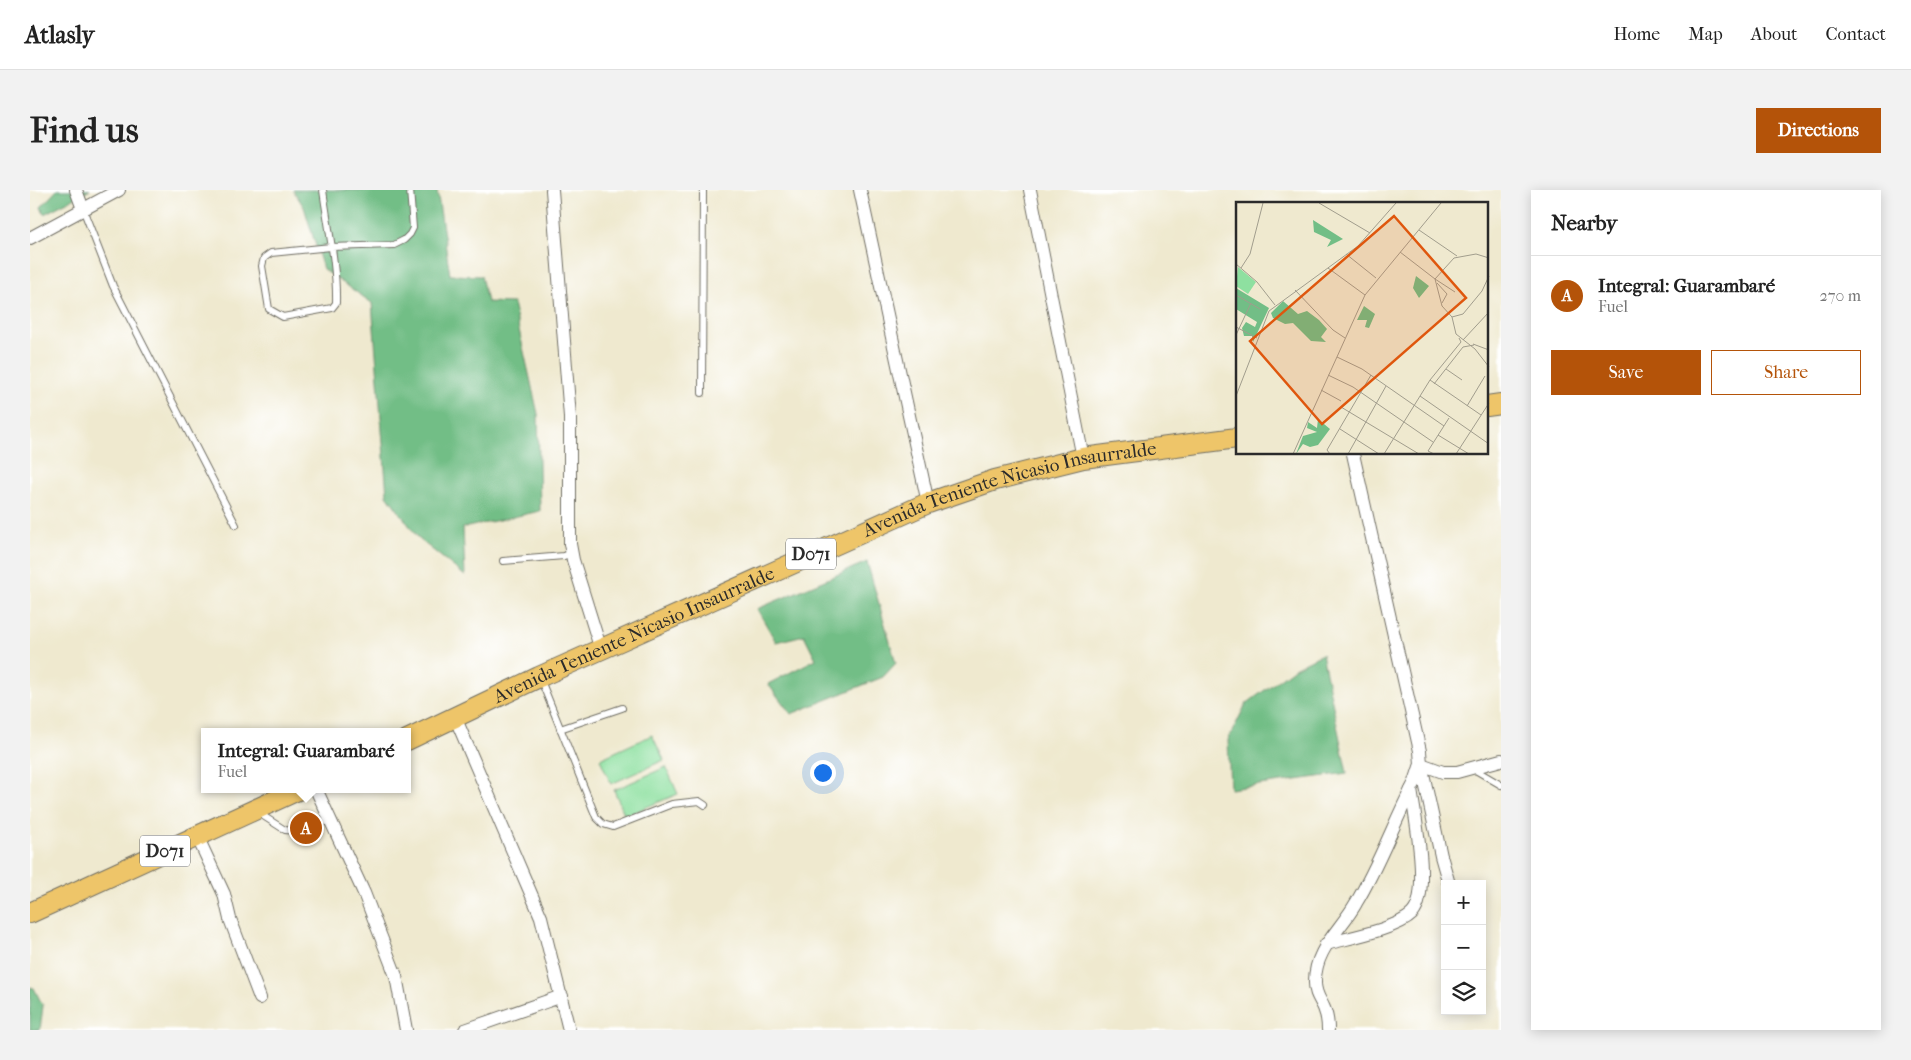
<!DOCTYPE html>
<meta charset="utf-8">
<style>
body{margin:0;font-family:"IM FELL French Canon",serif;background:#f2f2f2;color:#222}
.controls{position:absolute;right:15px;bottom:15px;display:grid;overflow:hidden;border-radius:0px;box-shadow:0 2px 12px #0003}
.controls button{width:45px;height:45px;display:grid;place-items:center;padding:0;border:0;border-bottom:1px solid #e0e0e0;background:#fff;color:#222;font:25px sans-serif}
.you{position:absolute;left:792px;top:582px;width:18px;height:18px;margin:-12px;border:4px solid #fff;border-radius:50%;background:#1a73e8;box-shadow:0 0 0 8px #1a73e833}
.badge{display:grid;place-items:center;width:32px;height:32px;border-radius:50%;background:#b45309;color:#fff;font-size:16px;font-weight:700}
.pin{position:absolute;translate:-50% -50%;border:2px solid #fff;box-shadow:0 1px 5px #0006}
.popup{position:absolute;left:171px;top:538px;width:210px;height:65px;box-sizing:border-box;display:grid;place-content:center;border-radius:0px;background:#fff;filter:drop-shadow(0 1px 4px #0005);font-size:16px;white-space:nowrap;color:#767676}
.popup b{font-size:19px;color:#222}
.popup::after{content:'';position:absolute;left:50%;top:100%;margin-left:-10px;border:10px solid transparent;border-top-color:#fff}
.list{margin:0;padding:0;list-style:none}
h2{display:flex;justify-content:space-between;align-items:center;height:65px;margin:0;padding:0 20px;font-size:21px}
h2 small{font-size:16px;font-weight:400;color:#767676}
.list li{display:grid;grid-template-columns:32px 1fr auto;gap:15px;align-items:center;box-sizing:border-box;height:80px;padding:0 20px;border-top:1px solid #e0e0e0}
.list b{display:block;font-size:19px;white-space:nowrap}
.list p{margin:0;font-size:16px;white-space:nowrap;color:#767676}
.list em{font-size:16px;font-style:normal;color:#767676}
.actions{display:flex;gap:10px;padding:15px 20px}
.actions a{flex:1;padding:11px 0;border:1px solid #b45309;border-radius:0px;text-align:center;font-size:18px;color:#b45309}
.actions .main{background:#b45309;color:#fff}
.icon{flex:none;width:28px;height:28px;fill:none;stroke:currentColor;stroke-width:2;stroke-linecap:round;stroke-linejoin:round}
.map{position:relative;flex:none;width:1471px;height:840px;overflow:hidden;border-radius:0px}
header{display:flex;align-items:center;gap:30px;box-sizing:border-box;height:70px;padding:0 25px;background:#fff;border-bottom:1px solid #e0e0e0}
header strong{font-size:24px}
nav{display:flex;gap:28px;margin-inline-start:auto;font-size:18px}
.intro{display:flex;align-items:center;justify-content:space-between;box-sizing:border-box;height:120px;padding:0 30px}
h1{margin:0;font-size:35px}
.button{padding:12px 22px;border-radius:0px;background:#b45309;color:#fff;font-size:18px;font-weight:700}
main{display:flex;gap:30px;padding:0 30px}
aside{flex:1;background:#fff;border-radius:0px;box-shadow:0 2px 12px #0003}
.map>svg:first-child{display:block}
.green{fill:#8ee0a0;stroke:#5c8666}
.forest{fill:#72be86;stroke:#4e7458}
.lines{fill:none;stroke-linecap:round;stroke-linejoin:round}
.service-casing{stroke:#706e64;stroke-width:8}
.minor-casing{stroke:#706e64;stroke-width:14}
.primary-casing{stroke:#706e64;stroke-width:22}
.service{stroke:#fff;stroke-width:6}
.minor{stroke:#fff;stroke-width:12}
.primary{stroke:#eec569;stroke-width:20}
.labels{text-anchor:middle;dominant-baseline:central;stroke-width:4.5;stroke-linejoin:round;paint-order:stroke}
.shield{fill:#fff;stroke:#6b6b6b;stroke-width:1}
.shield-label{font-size:18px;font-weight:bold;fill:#2b2b2b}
.street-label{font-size:19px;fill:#2b2b2b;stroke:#fff}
.inset-road{fill:none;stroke:#a19d8d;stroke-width:1}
.view{fill:#df570e;fill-opacity:0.15;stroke:#df570e;stroke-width:2.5}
.inset-edge{fill:none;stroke:#2b2b2b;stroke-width:2.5}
</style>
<header>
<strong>Atlasly</strong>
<nav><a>Home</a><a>Map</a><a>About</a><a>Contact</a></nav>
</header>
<div class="intro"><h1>Find us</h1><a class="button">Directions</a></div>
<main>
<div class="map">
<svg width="1471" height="840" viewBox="0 0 1471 840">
<rect width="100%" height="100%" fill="#fff"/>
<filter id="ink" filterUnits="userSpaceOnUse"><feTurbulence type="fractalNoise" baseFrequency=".02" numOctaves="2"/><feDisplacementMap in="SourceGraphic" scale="10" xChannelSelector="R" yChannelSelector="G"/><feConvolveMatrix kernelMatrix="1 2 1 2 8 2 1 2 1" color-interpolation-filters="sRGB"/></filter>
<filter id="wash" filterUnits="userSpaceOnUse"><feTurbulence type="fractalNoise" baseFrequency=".0096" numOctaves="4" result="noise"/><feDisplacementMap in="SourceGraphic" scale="20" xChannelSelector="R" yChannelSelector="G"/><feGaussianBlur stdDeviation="1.12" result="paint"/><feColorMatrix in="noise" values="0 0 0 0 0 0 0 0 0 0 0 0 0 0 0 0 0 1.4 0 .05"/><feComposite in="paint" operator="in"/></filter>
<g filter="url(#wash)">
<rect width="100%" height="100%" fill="#efe9cf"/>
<!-- green -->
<g class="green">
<polygon points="622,545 634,570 581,594 570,569"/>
<polygon points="636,577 648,604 595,626 584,600"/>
</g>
<!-- forest -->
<g class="forest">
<polygon points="27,0 60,0 14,24 11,17"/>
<polygon points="263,0 407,0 420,85 451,86 457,112 483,113 508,224 510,321 433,338 435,386 389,349 357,305 342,113 293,79 274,17"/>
<polygon points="837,372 866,473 853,487 761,524 738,494 786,469 774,445 746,452 727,419"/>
<polygon points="1292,464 1317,583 1200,599 1198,550 1216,514 1266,477"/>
<polygon points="0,797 4,798 13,816 10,840 0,840"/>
</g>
</g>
<g filter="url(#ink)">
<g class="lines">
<!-- service casing -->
<g class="service-casing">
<g id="service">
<path d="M293,0c5,37 14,76 13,113l-4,5 -49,9 -14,-8 -7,-43 2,-8 7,-5 60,-6 63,-2 10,-5 6,-6 3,-6 -3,-38"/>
<polyline points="53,19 83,96 206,335"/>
<polyline points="672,203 673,0"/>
<polyline points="473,371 534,366 542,363"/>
<polyline points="510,488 566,627 573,634 583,637 642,614 669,611 675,615"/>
<polyline points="530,539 592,518"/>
<polyline points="1442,578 1471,595"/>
<polyline points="227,622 255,640 267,641"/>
<polyline points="285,635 300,630"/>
</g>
</g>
<!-- minor casing -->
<g class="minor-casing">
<g id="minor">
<polyline points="46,0 53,19"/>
<polyline points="522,0 540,227 540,354 543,370 571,460"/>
<polyline points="830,0 898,313"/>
<polyline points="1000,0 1053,268"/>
<polyline points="0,48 89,0"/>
<polyline points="425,527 511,727 539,840"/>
<polyline points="286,599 334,703 366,786 376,840"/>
<polyline points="167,646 194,704 200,729 230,808"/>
<polyline points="1419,694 1411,666 1391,574 1413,582 1427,582 1471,570"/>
<path d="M1296,754c22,-6 71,-15 86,-30 19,-19 3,-98 -1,-124"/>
<polyline points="435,840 532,806"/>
<path d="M1298,840c0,-8 -1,-15 -4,-22 -4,-9 -9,-14 -9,-25 -1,-34 26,-53 41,-80 23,-38 38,-81 59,-121l6,-18 -1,-13 -67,-297"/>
</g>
</g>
<!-- primary casing -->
<g class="primary-casing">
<g id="primary">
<polyline points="1457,216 1471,214"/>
<path id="s1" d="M377,550l132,-63 389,-174 67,-23 88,-22 154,-20"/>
<polyline points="0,723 270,599"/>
</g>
</g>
<!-- service -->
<use href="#service" class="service"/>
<!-- minor -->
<use href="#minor" class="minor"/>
<!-- primary -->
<use href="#primary" class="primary"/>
</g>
</g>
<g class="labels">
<!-- shield labels -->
<g class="shield">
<rect x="756" y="348.5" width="50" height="31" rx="4"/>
<rect x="110" y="645.5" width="50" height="31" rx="4"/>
</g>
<g class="shield-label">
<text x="781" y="364">D071</text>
<text x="135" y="661">D071</text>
</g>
<!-- street labels -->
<g class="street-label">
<text stroke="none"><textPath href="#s1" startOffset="655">Avenida Teniente Nicasio Insaurralde</textPath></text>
<text stroke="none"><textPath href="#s1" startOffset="250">Avenida Teniente Nicasio Insaurralde</textPath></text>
</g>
</g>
<!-- overview -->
<g transform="translate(1206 12)">
<rect width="252" height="252" fill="#efe9cf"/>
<path d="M2,65l18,15 -8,12 -12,-8z" fill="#8ee0a0"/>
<path d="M77,18l30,19 -16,8 4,-7 -17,-8zM180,74l13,10 -10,12 -6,-10zM0,86l33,20 -16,34 -1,-6h-8l-2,-8 4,-6 9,5 2,-5 -21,-13zM47,99l15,13 9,-3 12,9 8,9 -6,8 5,5 -15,-1 -18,-18 -8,1 -12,-6 -2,-5zM128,104l11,8 -6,14 -4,-1 2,-7h-10zM82,217l12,10 -12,16 -8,2 -7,-3 -7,10 7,-18 14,-4 -10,-4 1,-6 9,6z" fill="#72be86"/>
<path class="inset-road" d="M83,1l51,30M183,28l38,26M164,50l35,27 7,27 10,11 4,17 19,15 14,18M110,52l30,24M0,62l21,18 18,23M5,66l9,-14 13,-51M92,66l37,27M201,81l10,11 -5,9M59,88l38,40 12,8M219,90l-20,-13 19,-21 22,-4 13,4M0,93l24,14M216,115l11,-3 19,-23 7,-15M0,125l21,11M0,133l15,-32M227,138l26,-28M237,142l16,6M101,155l25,12 82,57M210,167l16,11M92,173l25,12 80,55M194,178l51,35M198,182l29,-37 11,-2M85,188l20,11M0,194l33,-85 89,-65 38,-43M184,194l69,48M231,204l18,-30M105,205l78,47M104,227l39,25M202,233l31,19M57,252l72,-159 76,-92M94,252l-3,-4 44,-75M112,252l38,-68M148,252l46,-74 31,-38 -2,-4M198,252l-6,-3 21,-33M220,252l33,-51"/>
<path class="view" d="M158,14l72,82 -144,126 -72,-83z"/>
<rect width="252" height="252" class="inset-edge"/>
</g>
</svg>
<div class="controls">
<button>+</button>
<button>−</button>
<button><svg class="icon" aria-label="layers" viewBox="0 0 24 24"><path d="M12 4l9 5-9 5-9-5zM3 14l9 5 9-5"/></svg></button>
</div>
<div class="you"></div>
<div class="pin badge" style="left:276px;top:638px">A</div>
<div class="popup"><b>Integral: Guarambaré</b>Fuel</div>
</div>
<aside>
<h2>Nearby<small></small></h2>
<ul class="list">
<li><span class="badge">A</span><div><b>Integral: Guarambaré</b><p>Fuel</p></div><em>270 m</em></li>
</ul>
<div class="actions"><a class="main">Save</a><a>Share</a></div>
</aside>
</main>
